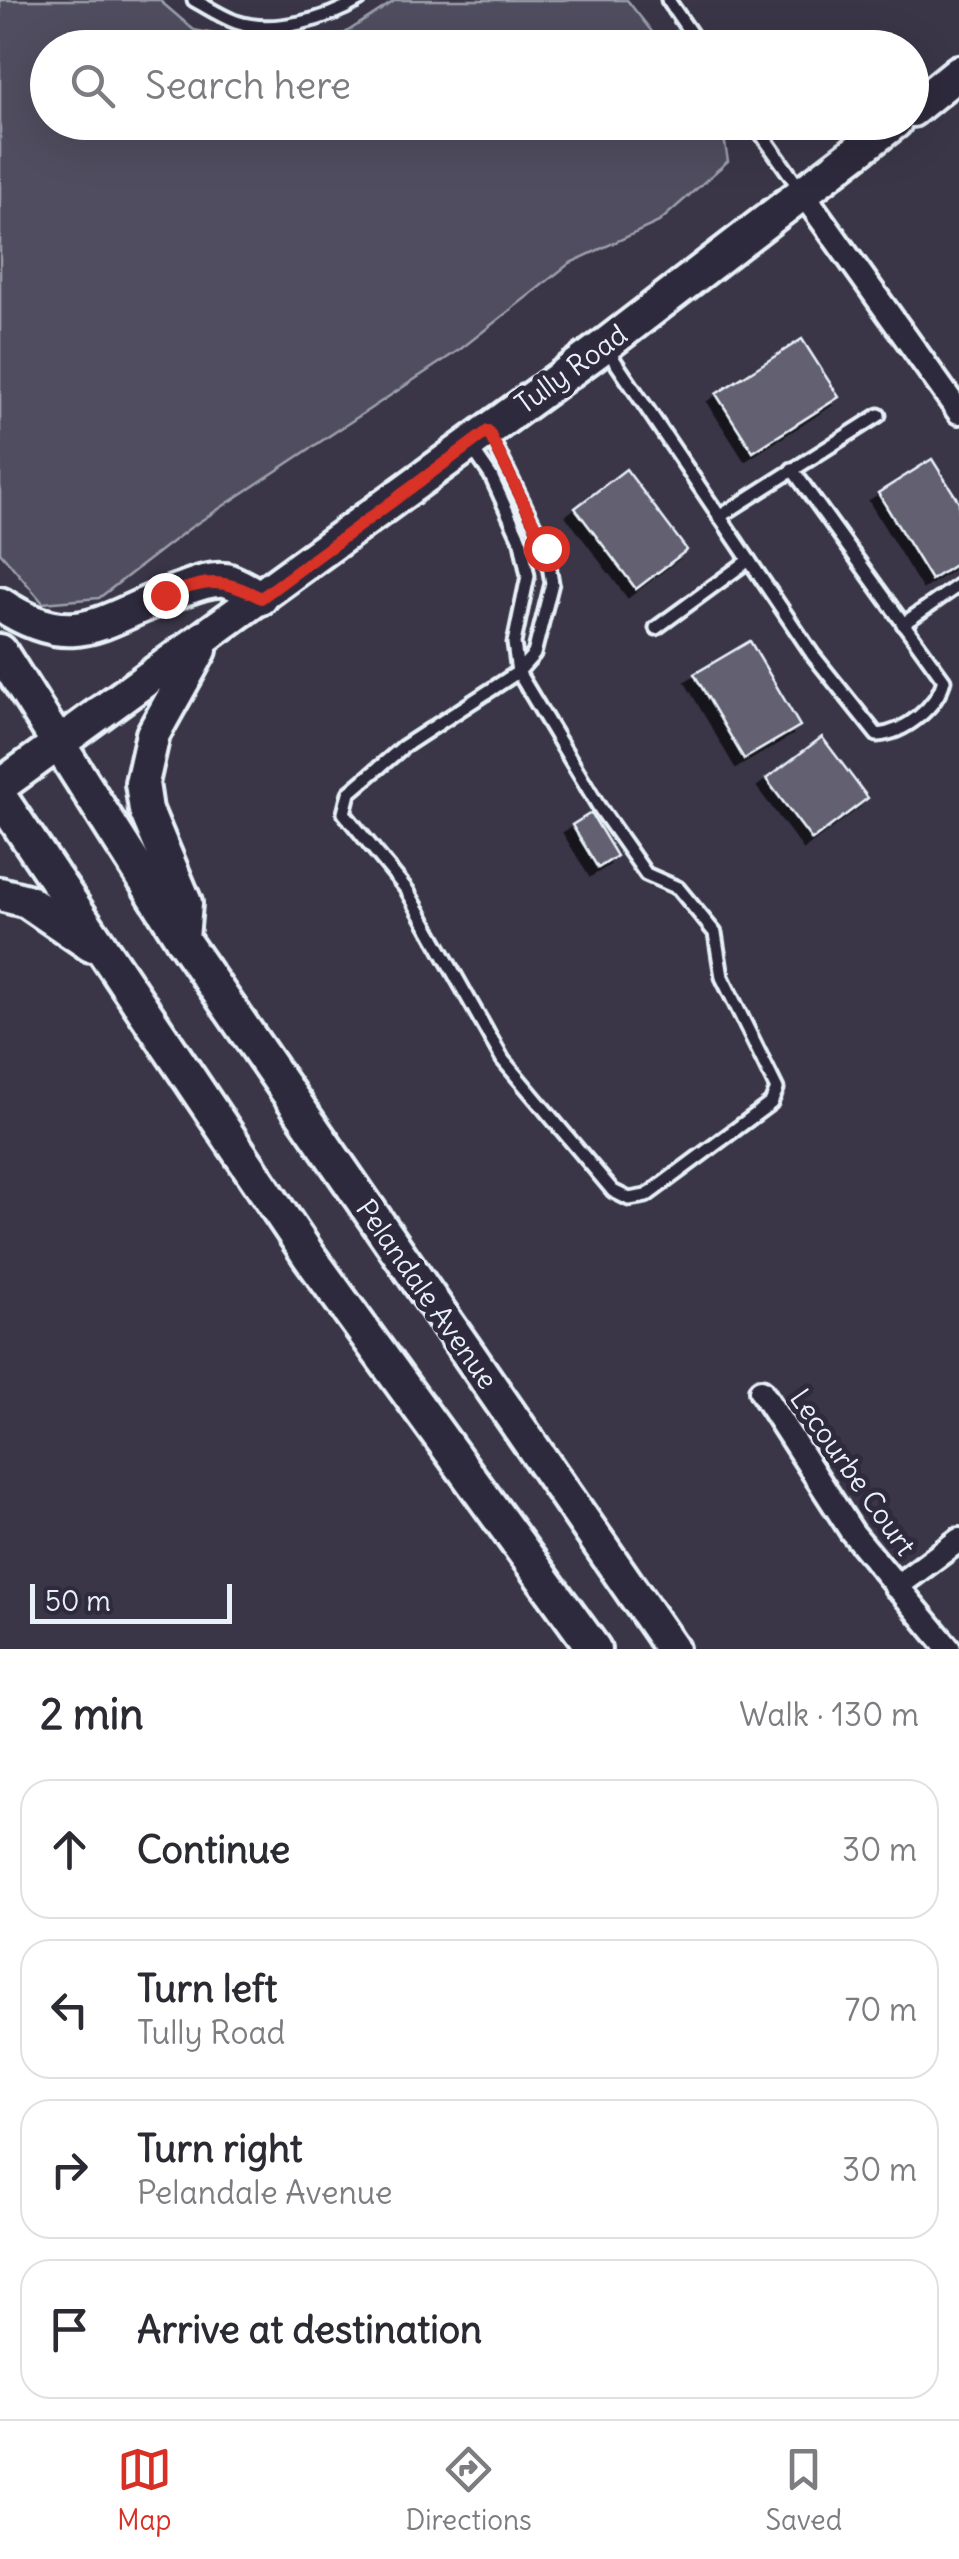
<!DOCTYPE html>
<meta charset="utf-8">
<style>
body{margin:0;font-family:Delius,sans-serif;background:#f7f7f7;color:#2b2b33}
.scale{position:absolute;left:30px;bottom:25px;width:202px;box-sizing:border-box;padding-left:10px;border:5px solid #e8f1f8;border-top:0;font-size:28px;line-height:35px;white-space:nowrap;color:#e8f1f8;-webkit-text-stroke:8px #2f2a3d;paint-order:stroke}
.stop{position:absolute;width:30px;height:30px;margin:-22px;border:8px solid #d93025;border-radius:50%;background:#fff}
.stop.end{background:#d93025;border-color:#fff;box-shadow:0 2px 10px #0008}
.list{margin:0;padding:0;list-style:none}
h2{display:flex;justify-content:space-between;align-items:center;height:130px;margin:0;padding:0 40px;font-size:42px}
h2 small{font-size:32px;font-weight:400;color:#7c7c81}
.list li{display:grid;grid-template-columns:65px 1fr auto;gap:30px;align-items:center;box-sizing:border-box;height:140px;margin:0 20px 20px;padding:0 20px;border:2px solid #e1e1e2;border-radius:30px}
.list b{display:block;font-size:38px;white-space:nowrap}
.list p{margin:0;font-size:32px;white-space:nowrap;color:#7c7c81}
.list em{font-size:32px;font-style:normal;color:#7c7c81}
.icon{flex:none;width:55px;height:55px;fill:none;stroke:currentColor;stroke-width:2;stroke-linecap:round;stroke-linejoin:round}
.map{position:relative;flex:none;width:959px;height:1649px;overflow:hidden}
.search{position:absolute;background:#fff;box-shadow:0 10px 40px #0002;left:30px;right:30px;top:30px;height:110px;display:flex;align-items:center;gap:25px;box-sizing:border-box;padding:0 35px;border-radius:55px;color:#7c7c81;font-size:38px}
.sheet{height:770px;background:#fff}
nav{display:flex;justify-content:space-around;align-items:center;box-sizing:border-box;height:140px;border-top:2px solid #e1e1e2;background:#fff;font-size:28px;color:#7c7c81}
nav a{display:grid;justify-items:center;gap:5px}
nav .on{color:#d93025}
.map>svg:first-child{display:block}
.green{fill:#504e5f;stroke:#9ca0ac;stroke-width:2.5}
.building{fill:#636171;stroke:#e8f1f8;stroke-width:2.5;filter:url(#shadow)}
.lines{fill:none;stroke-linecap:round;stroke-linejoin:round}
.service-casing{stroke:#e8f1f8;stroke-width:19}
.minor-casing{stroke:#e8f1f8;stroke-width:30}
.secondary-casing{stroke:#e8f1f8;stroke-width:40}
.service{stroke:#2f2a3d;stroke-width:11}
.minor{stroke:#2f2a3d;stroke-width:22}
.secondary{stroke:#2f2a3d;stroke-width:32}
.route{stroke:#d93025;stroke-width:12}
.labels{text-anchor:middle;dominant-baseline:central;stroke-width:10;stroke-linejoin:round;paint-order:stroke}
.street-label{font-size:28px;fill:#e8f1f8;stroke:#2f2a3d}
</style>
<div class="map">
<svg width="959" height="1649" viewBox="0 0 959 1649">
<defs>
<filter id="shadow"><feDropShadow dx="-8" dy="8" stdDeviation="0" flood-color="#0009"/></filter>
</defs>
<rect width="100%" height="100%" fill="#3a3648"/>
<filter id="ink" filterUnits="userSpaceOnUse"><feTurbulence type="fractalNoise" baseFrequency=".01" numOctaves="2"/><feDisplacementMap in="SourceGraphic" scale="20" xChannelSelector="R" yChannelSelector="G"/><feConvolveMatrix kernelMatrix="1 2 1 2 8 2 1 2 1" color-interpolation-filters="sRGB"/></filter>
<g filter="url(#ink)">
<!-- green -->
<polygon class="green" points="0,0 159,0 194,30 277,46 345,33 396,0 627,0 664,47 48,48 48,122 717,123 723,132 728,161 659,222 570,263 462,348 190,528 99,598 43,603 0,552"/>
<!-- building -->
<g class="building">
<polygon points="802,339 839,397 753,452 716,394"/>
<polygon points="932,459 959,502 959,562 931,580 878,493"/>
<polygon points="626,469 687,550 636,589 575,508"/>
<polygon points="750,641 800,726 744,759 694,674"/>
<polygon points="822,737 868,798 812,840 766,779"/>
<polygon points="591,813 617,856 598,868 572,825"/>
</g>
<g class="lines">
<!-- service casing -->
<g class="service-casing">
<g id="service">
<path d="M194,0c13,7 28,17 42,22 37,13 92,-3 123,-22"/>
<polyline points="668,0 701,48"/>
<polyline points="753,122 800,189"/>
<path d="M606,348l207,307 64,80c28,-2 60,-28 67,-55l-152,-211"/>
<polyline points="472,448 491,476 521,542 528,576 514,643 518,672 599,807 646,874 678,888 715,933 722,977 777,1089 771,1103 646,1196 629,1199 613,1191 503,1060 407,890 344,813 349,793 403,747 518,672 534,654 552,583 546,549 490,435"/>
<polyline points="719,517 879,415"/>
<polyline points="903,624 959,585"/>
<polyline points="656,628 749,560"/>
</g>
</g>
<!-- minor casing -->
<g class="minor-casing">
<g id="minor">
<polyline points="804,195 959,412"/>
<polyline points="761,1391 852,1532 949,1649"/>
<polyline points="896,1587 959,1540"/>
</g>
</g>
<!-- secondary casing -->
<g class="secondary-casing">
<g id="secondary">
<polyline points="912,110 959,72"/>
<path d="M0,604c78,52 105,12 181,-14 13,-5 30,-12 45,-10 11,3 25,12 35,18"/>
<polyline points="0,651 182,939 672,1649"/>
<polyline points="0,786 604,346 895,122"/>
<polyline points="0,797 309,1256 594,1649"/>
<polyline points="0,894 27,901 91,945"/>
<polyline points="182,939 185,903 146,810 142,783 153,734 200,650"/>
</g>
</g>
<!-- service -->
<use href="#service" class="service"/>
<!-- minor -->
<use href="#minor" class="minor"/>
<!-- secondary -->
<use href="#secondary" class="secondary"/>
</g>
</g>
<g class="lines" filter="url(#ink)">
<!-- route -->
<path class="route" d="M165,595c44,-15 54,-18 96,3l227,-167 58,117"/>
</g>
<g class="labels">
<!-- street labels -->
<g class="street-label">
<text transform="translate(571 369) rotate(-36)">Tully Road</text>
<text transform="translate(427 1294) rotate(55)">Pelandale Avenue</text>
<text transform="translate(853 1472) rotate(55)">Lecourbe Court</text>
</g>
</g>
</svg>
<div class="scale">50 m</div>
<div class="stop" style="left:546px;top:548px"></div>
<div class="stop end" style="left:165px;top:595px"></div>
<div class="search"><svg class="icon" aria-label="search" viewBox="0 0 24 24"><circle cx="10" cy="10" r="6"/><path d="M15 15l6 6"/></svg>Search here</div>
</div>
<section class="sheet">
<h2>2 min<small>Walk · 130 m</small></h2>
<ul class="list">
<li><svg class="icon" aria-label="ahead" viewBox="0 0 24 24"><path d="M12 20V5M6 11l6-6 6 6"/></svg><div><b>Continue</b></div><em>30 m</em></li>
<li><svg class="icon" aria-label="left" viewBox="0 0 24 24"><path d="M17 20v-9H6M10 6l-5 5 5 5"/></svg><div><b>Turn left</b><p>Tully Road</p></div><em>70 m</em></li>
<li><svg class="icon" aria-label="right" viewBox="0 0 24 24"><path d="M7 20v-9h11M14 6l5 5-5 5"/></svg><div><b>Turn right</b><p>Pelandale Avenue</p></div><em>30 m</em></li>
<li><svg class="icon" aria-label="arrive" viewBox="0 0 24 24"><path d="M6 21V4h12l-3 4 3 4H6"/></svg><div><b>Arrive at destination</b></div></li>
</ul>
</section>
<nav>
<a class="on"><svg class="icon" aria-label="map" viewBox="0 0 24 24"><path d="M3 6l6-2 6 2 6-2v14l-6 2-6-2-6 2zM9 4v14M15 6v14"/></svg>Map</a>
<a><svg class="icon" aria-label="directions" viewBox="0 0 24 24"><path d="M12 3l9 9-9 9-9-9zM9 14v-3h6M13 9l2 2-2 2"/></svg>Directions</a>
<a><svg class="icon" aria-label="saved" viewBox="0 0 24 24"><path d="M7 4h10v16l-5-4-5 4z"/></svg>Saved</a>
</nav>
